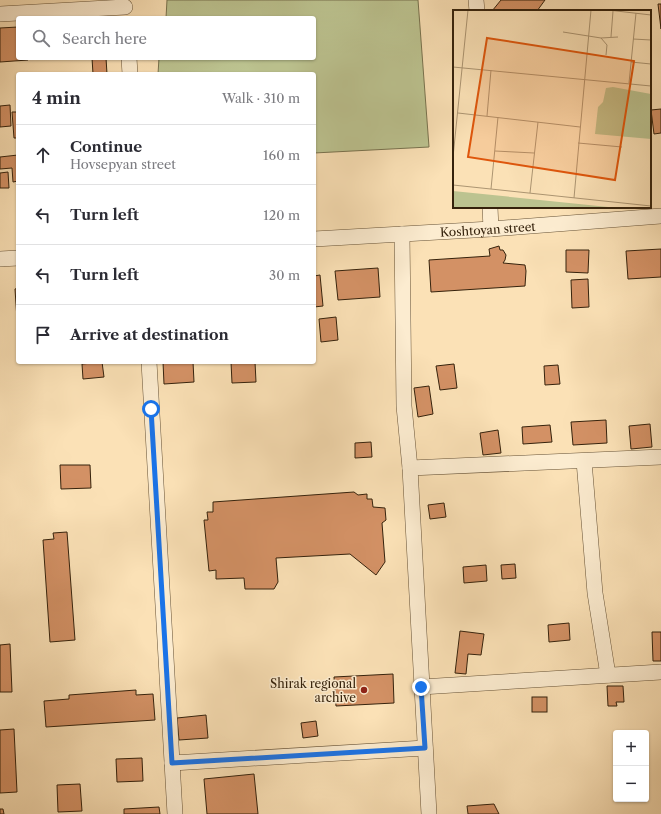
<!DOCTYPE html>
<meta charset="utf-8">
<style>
body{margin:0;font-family:"Libre Caslon Text",serif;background:#f2f2f3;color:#2b2b33}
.controls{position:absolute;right:12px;bottom:12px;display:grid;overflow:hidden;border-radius:4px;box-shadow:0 1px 3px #0004}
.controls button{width:36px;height:36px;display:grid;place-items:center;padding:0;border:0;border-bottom:1px solid #e1e1e2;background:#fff;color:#2b2b33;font:20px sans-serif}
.stop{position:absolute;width:12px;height:12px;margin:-9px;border:3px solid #1a73e8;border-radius:50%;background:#fff}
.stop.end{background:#1a73e8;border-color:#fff;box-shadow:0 1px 4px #0008}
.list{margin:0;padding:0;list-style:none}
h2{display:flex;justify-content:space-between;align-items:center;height:52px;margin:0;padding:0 16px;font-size:17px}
h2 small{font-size:13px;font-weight:400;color:#7c7c81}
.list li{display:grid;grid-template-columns:26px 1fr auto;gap:12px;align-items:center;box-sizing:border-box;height:60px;padding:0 16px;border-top:1px solid #e1e1e2}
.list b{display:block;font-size:15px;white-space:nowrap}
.list p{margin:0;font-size:13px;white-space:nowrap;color:#7c7c81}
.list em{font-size:13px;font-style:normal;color:#7c7c81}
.icon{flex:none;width:22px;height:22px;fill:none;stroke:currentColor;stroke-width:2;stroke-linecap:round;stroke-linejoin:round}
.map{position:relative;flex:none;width:661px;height:814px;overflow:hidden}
.search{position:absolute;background:#fff;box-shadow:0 1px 3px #0004;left:16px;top:16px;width:300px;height:44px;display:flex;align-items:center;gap:10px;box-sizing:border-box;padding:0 14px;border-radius:4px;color:#7c7c81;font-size:15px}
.panel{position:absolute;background:#fff;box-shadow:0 1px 3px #0004;left:16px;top:72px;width:300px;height:292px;border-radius:4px}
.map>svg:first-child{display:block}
.green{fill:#bcc390;stroke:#78724e}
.building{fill:#d39165;stroke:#35220c}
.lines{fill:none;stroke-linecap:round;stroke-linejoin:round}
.minor-casing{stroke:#665236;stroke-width:16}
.minor{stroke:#fcecd0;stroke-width:15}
.route{stroke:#1a73e8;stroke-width:5}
.poi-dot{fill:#8f2418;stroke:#fcecd0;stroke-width:1.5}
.labels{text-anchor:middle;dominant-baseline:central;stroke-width:3;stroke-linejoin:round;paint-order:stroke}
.street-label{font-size:12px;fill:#35220c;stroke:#fcecd0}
.poi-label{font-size:12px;fill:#35220c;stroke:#fcecd0;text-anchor:end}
.inset-road{fill:none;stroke:#ac9572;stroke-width:1}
.view{fill:#df560c;fill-opacity:0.15;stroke:#df560c;stroke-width:2}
.inset-edge{fill:none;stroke:#35220c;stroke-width:2}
</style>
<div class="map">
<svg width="661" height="814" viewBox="0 0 661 814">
<rect width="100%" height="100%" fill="#fbe1b6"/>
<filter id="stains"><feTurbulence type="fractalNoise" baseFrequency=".005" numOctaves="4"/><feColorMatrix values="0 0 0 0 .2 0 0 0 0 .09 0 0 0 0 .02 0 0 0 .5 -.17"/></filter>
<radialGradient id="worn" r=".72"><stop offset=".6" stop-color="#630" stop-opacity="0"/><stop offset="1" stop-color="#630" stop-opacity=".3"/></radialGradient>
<!-- green -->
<polygon class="green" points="167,0 418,0 429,147 314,153 314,74 158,74 159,58 314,58 314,18 166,18"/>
<!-- building -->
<g class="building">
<polygon points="501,0 545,0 537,11 492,11"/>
<polygon points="658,4 661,4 661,29"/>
<polygon points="18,27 18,58 28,58 28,60 0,62 0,28"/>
<polygon points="92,58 106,58 107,74 93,74"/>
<polygon points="10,105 11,126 0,127 0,106"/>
<polygon points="661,109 661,133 654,134 651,110"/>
<polygon points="12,112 18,112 18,138 14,138"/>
<polygon points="18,155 18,181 13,182 12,168 0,169 0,157"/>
<polygon points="8,172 9,188 0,188 0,173"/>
<polygon points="499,246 500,250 503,250 506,255 505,260 503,263 525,265 526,271 525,286 431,292 429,260 490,256 489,249"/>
<polygon points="661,249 661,277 628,279 626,251"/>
<polygon points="566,250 589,250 588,273 566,272"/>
<polygon points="378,268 380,297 338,300 335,271"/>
<polygon points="320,275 323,306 314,307 314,276"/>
<polygon points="588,279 589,307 572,308 571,280"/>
<polygon points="18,288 18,319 17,319 15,289"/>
<polygon points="336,317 338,340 321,342 319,319"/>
<polygon points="102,362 104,377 83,379 82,364"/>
<polygon points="163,362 193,362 194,382 164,384"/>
<polygon points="231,362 255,362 256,382 232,383"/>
<polygon points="454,364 457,388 440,390 436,366"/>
<polygon points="558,365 560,384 545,385 544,366"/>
<polygon points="429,386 433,414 418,417 414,388"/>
<polygon points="606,420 607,443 573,445 571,422"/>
<polygon points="650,424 652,447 631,449 629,426"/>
<polygon points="550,425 552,442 523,444 522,427"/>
<polygon points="498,430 501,453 483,455 480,433"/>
<polygon points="371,442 372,457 355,458 355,443"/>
<polygon points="60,465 90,465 91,488 61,489"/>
<polygon points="354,492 358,495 367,494 367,499 372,499 373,507 385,508 386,520 382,523 385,562 376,575 350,554 276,558 278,582 274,589 245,589 244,578 216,579 216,570 209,571 204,520 208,520 207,512 213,512 213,502"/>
<polygon points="444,503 446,517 430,519 428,505"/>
<polygon points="67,532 75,640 50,642 43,540 54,539 53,533"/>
<polygon points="515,564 516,578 502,579 501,565"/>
<polygon points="486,565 487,581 464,583 463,567"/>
<polygon points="569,623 570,640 549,642 548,625"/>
<polygon points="460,631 484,634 481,655 468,654 466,674 455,673"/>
<polygon points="652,632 661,632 661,661 653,661"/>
<polygon points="10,644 12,692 0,692 0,645"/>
<polygon points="393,674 394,703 336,706 334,677"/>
<polygon points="607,686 623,686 624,702 616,702 617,706 608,706"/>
<polygon points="136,690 136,695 153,694 155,720 46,727 44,701 69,699 69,695"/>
<rect x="532" y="697" width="15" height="15"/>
<polygon points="206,715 208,738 179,740 177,718"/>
<polygon points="316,721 318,736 303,738 301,723"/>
<polygon points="14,729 17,792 0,793 0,730"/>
<polygon points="142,758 143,781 117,782 116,759"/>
<polygon points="254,774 258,814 207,814 204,779"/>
<polygon points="80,784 82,811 58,812 57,785"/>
<polygon points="494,804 499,814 468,814 467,806"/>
<polygon points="159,807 160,814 124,814 124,809"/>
<polygon points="0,809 3,809 4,814 0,814"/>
</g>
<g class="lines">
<!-- minor casing -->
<g class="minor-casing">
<g id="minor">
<polyline points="476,0 477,11"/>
<polyline points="0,14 125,7"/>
<polyline points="129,58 130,74"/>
<polyline points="490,207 491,229"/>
<polyline points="402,234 404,406 410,468 429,814"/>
<path id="s1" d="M314,239l177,-10 170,-13"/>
<polyline points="0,259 18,258"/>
<polyline points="149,362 175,814"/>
<polyline points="584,461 595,593 608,675"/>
<polyline points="410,468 661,457"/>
<polyline points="421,687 661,672"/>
<polyline points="172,763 425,748"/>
</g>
</g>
<!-- minor -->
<use href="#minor" class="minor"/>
</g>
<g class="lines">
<!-- route -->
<polyline class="route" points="151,409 172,763 425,748 421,687"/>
</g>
<!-- markers -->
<circle class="poi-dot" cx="364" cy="690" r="4"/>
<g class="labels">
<!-- street labels -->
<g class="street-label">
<text stroke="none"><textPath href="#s1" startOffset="174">Koshtoyan street</textPath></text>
</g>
<!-- poi labels -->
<g class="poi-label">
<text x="356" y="683">Shirak regional<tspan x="356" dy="14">archive</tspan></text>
</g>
</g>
<!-- overview -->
<g transform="translate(453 10)">
<rect width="198" height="198" fill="#fbe1b6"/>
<path d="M160,77l38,7v45l-56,-5 3,-27 5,-5 3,-14zM0,181l165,17h-165z" fill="#bcc390"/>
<path class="inset-road" d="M155,0l43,5M110,22l38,6 17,-1M158,27l2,-26M148,28l6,7 -1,10M180,29l18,1M178,52l20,2M0,57l198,19M176,73l7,-70M5,103l122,14M34,106l4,-46M125,133l44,4M42,141l39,2M0,147l15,-147M0,175l198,21M38,179l7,-72M77,183l8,-71M121,188l17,-188"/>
<path class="view" d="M34,28l147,23 -19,119 -147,-23z"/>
<rect width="198" height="198" class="inset-edge"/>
</g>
<rect width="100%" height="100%" filter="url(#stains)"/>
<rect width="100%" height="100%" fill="url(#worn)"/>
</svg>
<div class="controls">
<button>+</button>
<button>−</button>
</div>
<div class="stop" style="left:151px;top:409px"></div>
<div class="stop end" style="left:421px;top:687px"></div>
<div class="search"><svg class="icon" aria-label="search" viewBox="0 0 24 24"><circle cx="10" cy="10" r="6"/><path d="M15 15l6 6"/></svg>Search here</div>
<section class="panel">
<h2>4 min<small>Walk · 310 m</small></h2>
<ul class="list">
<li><svg class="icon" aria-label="ahead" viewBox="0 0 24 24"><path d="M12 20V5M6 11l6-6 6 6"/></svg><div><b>Continue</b><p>Hovsepyan street</p></div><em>160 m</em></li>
<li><svg class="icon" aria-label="left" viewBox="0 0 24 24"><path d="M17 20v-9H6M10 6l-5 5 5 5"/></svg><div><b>Turn left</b></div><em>120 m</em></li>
<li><svg class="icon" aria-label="left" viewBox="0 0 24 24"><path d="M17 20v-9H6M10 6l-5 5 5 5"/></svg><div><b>Turn left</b></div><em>30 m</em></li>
<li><svg class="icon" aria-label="arrive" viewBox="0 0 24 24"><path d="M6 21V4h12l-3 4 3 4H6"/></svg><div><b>Arrive at destination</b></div></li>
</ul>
</section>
</div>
